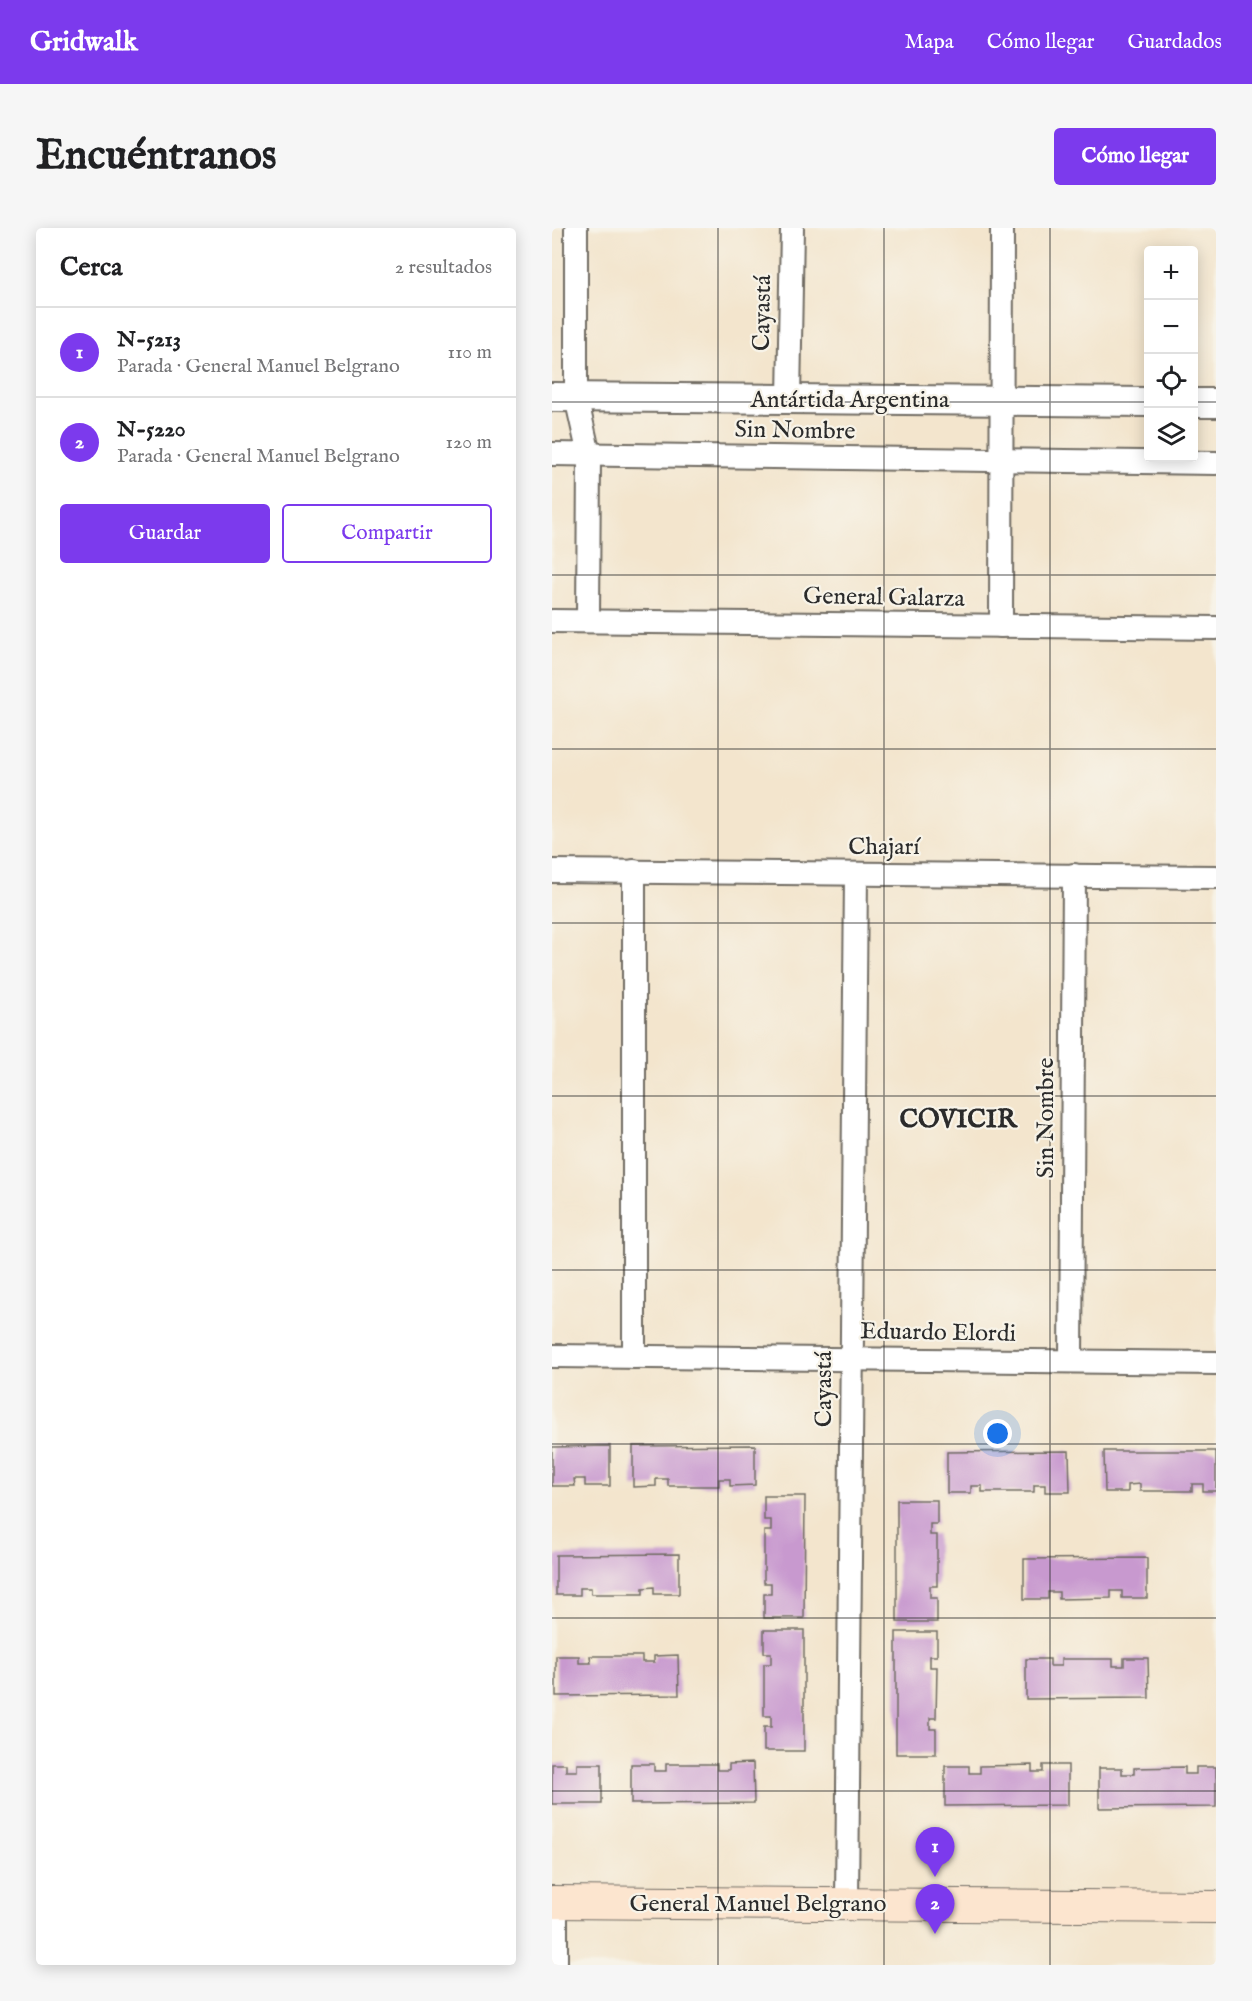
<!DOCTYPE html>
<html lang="es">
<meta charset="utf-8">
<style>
body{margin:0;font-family:"IM FELL English",serif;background:#f6f6f6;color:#202124}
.controls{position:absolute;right:18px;top:18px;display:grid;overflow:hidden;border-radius:6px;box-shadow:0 3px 15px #0003}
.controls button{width:54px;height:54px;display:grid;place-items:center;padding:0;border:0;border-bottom:2px solid #e0e0e0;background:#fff;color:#202124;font:30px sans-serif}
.you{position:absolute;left:446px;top:1206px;width:21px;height:21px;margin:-15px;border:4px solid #fff;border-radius:50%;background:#1a73e8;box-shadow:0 0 0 9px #1a73e833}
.badge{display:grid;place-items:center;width:39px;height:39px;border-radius:50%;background:#7c3aed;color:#fff;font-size:20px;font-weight:700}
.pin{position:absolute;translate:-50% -50px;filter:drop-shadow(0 2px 3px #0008)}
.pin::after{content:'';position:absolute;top:32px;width:21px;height:18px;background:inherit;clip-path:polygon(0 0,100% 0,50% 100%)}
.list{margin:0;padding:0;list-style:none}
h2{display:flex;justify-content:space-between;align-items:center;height:78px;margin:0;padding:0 24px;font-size:26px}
h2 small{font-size:20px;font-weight:400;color:#757577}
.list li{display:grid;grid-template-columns:39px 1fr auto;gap:18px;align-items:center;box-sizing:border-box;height:90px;padding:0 24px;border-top:2px solid #e0e0e0}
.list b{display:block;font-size:22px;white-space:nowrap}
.list p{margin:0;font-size:20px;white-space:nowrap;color:#757577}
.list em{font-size:20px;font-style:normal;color:#757577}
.actions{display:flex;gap:12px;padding:18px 24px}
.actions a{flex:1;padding:14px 0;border:2px solid #7c3aed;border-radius:6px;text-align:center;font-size:21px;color:#7c3aed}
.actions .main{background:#7c3aed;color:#fff}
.icon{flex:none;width:33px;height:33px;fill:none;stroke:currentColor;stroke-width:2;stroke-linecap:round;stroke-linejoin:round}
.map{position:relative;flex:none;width:664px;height:1737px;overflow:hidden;border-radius:6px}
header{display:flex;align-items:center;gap:36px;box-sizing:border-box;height:84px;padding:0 30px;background:#7c3aed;color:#fff}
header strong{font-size:28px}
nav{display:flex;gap:33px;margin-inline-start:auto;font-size:21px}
.intro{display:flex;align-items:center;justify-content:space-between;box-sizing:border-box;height:144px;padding:0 36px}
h1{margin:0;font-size:42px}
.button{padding:15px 27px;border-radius:6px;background:#7c3aed;color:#fff;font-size:21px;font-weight:700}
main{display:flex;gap:36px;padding:0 36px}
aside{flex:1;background:#fff;border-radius:6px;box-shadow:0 3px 15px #0003}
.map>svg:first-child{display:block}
.building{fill:#c899cf}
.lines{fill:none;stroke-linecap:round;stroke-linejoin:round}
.minor-casing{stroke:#716c64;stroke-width:26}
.tertiary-casing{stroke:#716c64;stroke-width:32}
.secondary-casing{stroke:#716c64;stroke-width:34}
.minor{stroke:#fff;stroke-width:22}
.tertiary{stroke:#fff;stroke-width:28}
.secondary{stroke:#fce5cf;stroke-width:32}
.grid{fill:none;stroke:#2b2b2b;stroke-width:1.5;stroke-opacity:0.55}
.labels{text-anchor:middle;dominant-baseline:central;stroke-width:4.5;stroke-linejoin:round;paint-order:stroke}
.street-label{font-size:24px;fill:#2b2b2b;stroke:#f7f3e8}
.neighbourhood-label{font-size:26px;font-weight:bold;fill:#2b2b2b;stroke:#f7f3e8}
</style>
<header>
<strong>Gridwalk</strong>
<nav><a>Mapa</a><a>Cómo llegar</a><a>Guardados</a></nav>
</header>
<div class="intro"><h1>Encuéntranos</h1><a class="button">Cómo llegar</a></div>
<main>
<aside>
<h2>Cerca<small>2 resultados</small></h2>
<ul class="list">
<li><span class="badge">1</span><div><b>N-5213</b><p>Parada · General Manuel Belgrano</p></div><em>110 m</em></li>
<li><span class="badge">2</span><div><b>N-5220</b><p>Parada · General Manuel Belgrano</p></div><em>120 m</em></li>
</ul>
<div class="actions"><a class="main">Guardar</a><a>Compartir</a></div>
</aside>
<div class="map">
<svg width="664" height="1737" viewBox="0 0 664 1737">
<rect width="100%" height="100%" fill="#f7f3e8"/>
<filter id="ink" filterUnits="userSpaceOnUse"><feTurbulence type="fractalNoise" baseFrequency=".0167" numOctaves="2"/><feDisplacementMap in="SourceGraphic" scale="12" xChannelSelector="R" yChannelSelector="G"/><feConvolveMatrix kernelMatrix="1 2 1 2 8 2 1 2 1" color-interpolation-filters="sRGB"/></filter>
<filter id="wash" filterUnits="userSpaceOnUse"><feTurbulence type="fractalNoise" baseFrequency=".008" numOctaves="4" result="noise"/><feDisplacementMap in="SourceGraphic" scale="24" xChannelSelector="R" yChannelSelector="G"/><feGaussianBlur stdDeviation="1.35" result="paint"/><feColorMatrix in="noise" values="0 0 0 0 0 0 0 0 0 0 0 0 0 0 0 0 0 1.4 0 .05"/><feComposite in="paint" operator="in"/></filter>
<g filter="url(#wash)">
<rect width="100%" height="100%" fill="#f3e5cd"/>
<g id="blocks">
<!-- building -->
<g class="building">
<polygon points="203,1217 203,1257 178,1258 178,1251 167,1251 167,1258 116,1258 116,1251 104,1251 104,1258 81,1259 81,1218"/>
<polygon points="58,1218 58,1258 33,1258 33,1251 22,1251 23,1258 0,1258 0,1219"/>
<polygon points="517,1223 518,1264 493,1264 493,1257 482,1257 482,1264 430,1264 430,1258 419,1258 419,1265 395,1265 395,1224"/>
<polygon points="552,1223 664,1223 664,1263 651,1263 651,1256 640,1256 640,1263 588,1263 588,1256 576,1257 576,1264 553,1264"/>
<polygon points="212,1268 253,1268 252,1390 212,1390 212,1366 219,1366 219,1355 212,1355 212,1303 219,1303 219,1292 212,1292"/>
<polygon points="345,1272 385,1272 385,1296 378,1296 378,1307 385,1307 385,1358 378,1358 378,1370 385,1370 385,1394 345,1394"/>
<polygon points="127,1326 127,1366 102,1366 102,1359 91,1360 91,1366 39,1366 39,1360 28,1360 28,1367 4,1367 4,1327"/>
<polygon points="595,1330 595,1370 570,1370 570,1363 559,1363 559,1370 507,1371 507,1364 496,1364 496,1371 472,1371 472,1331"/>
<polygon points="212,1402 252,1402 252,1523 212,1523 212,1499 219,1499 219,1488 212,1488 212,1436 219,1436 219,1425 212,1425"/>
<polygon points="344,1404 385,1404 385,1428 378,1428 378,1439 385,1439 384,1490 378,1490 378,1501 384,1501 384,1526 344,1526"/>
<polygon points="126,1427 127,1467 4,1468 4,1428 27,1428 27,1435 39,1435 38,1428 90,1428 90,1434 102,1434 102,1428"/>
<polygon points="572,1430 596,1430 597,1470 474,1471 474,1431 498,1431 498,1438 509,1438 509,1431 561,1431 561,1438 572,1438"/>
<polygon points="201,1535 202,1575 79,1576 79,1536 102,1536 102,1543 114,1543 114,1536 165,1536 165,1542 177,1542 177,1536"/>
<polygon points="0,1536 14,1536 14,1543 25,1543 25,1536 50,1536 50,1576 0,1576"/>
<polygon points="480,1537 480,1544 491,1544 491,1537 516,1537 516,1577 393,1578 393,1538 417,1538 417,1545 428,1545 428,1538"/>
<polygon points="633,1539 633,1546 644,1546 644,1539 664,1539 664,1579 547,1580 547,1540 570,1540 570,1546 582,1546 582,1540"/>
</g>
</g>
</g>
<g filter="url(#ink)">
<use href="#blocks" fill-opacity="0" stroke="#716c64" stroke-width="1.5"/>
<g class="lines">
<!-- minor casing -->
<g class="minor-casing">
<g id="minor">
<polyline points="24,0 24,169 37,227 36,393"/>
<polyline points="237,171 240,0"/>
<polyline points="0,226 664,235"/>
<polyline points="0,393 664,400"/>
<polyline points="449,398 450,0"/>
<polyline points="0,643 664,649"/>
<polyline points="0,1128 664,1135"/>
<polyline points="82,1129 82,643"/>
<polyline points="519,1133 522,647"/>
<polyline points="4,1674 4,1737"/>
<polyline points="295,1676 304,646"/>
</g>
</g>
<!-- tertiary casing -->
<g class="tertiary-casing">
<g id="tertiary">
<polyline points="0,169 596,174"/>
<polyline points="642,175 664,175"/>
</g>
</g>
<!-- secondary casing -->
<g class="secondary-casing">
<polyline id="secondary" points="0,1674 664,1679"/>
</g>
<!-- minor -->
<use href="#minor" class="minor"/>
<!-- tertiary -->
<use href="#tertiary" class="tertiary"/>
<!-- secondary -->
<use href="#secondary" class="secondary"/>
</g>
</g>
<!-- grid -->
<path class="grid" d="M166,0v1737M332,0v1737M498,0v1737M0,174h596M642,174h22M0,347h664M0,521h664M0,695h664M0,868h664M0,1042h664M0,1216h664M0,1390h664M0,1563h664"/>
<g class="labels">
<!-- street labels -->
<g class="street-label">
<text transform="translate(211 85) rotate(-89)">Cayastá</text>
<text x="298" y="172">Antártida Argentina</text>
<text transform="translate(243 203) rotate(1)">Sin Nombre</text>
<text transform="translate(332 370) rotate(1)">General Galarza</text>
<text x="332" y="619">Chajarí</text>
<text transform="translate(494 890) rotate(-90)">Sin Nombre</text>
<text transform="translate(386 1105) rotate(1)">Eduardo Elordi</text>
<text transform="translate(272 1161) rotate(-90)">Cayastá</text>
<text x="206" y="1676">General Manuel Belgrano</text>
</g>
<!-- neighbourhood labels -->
<g class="neighbourhood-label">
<text x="406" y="891">COVICIR</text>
</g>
</g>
</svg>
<div class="controls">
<button>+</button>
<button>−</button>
<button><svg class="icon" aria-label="locate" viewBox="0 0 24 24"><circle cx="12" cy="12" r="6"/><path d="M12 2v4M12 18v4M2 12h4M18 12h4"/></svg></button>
<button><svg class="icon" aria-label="layers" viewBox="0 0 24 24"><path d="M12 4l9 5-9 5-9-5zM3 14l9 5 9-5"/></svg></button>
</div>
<div class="you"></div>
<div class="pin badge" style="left:383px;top:1649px">1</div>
<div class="pin badge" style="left:383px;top:1706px">2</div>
</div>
</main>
